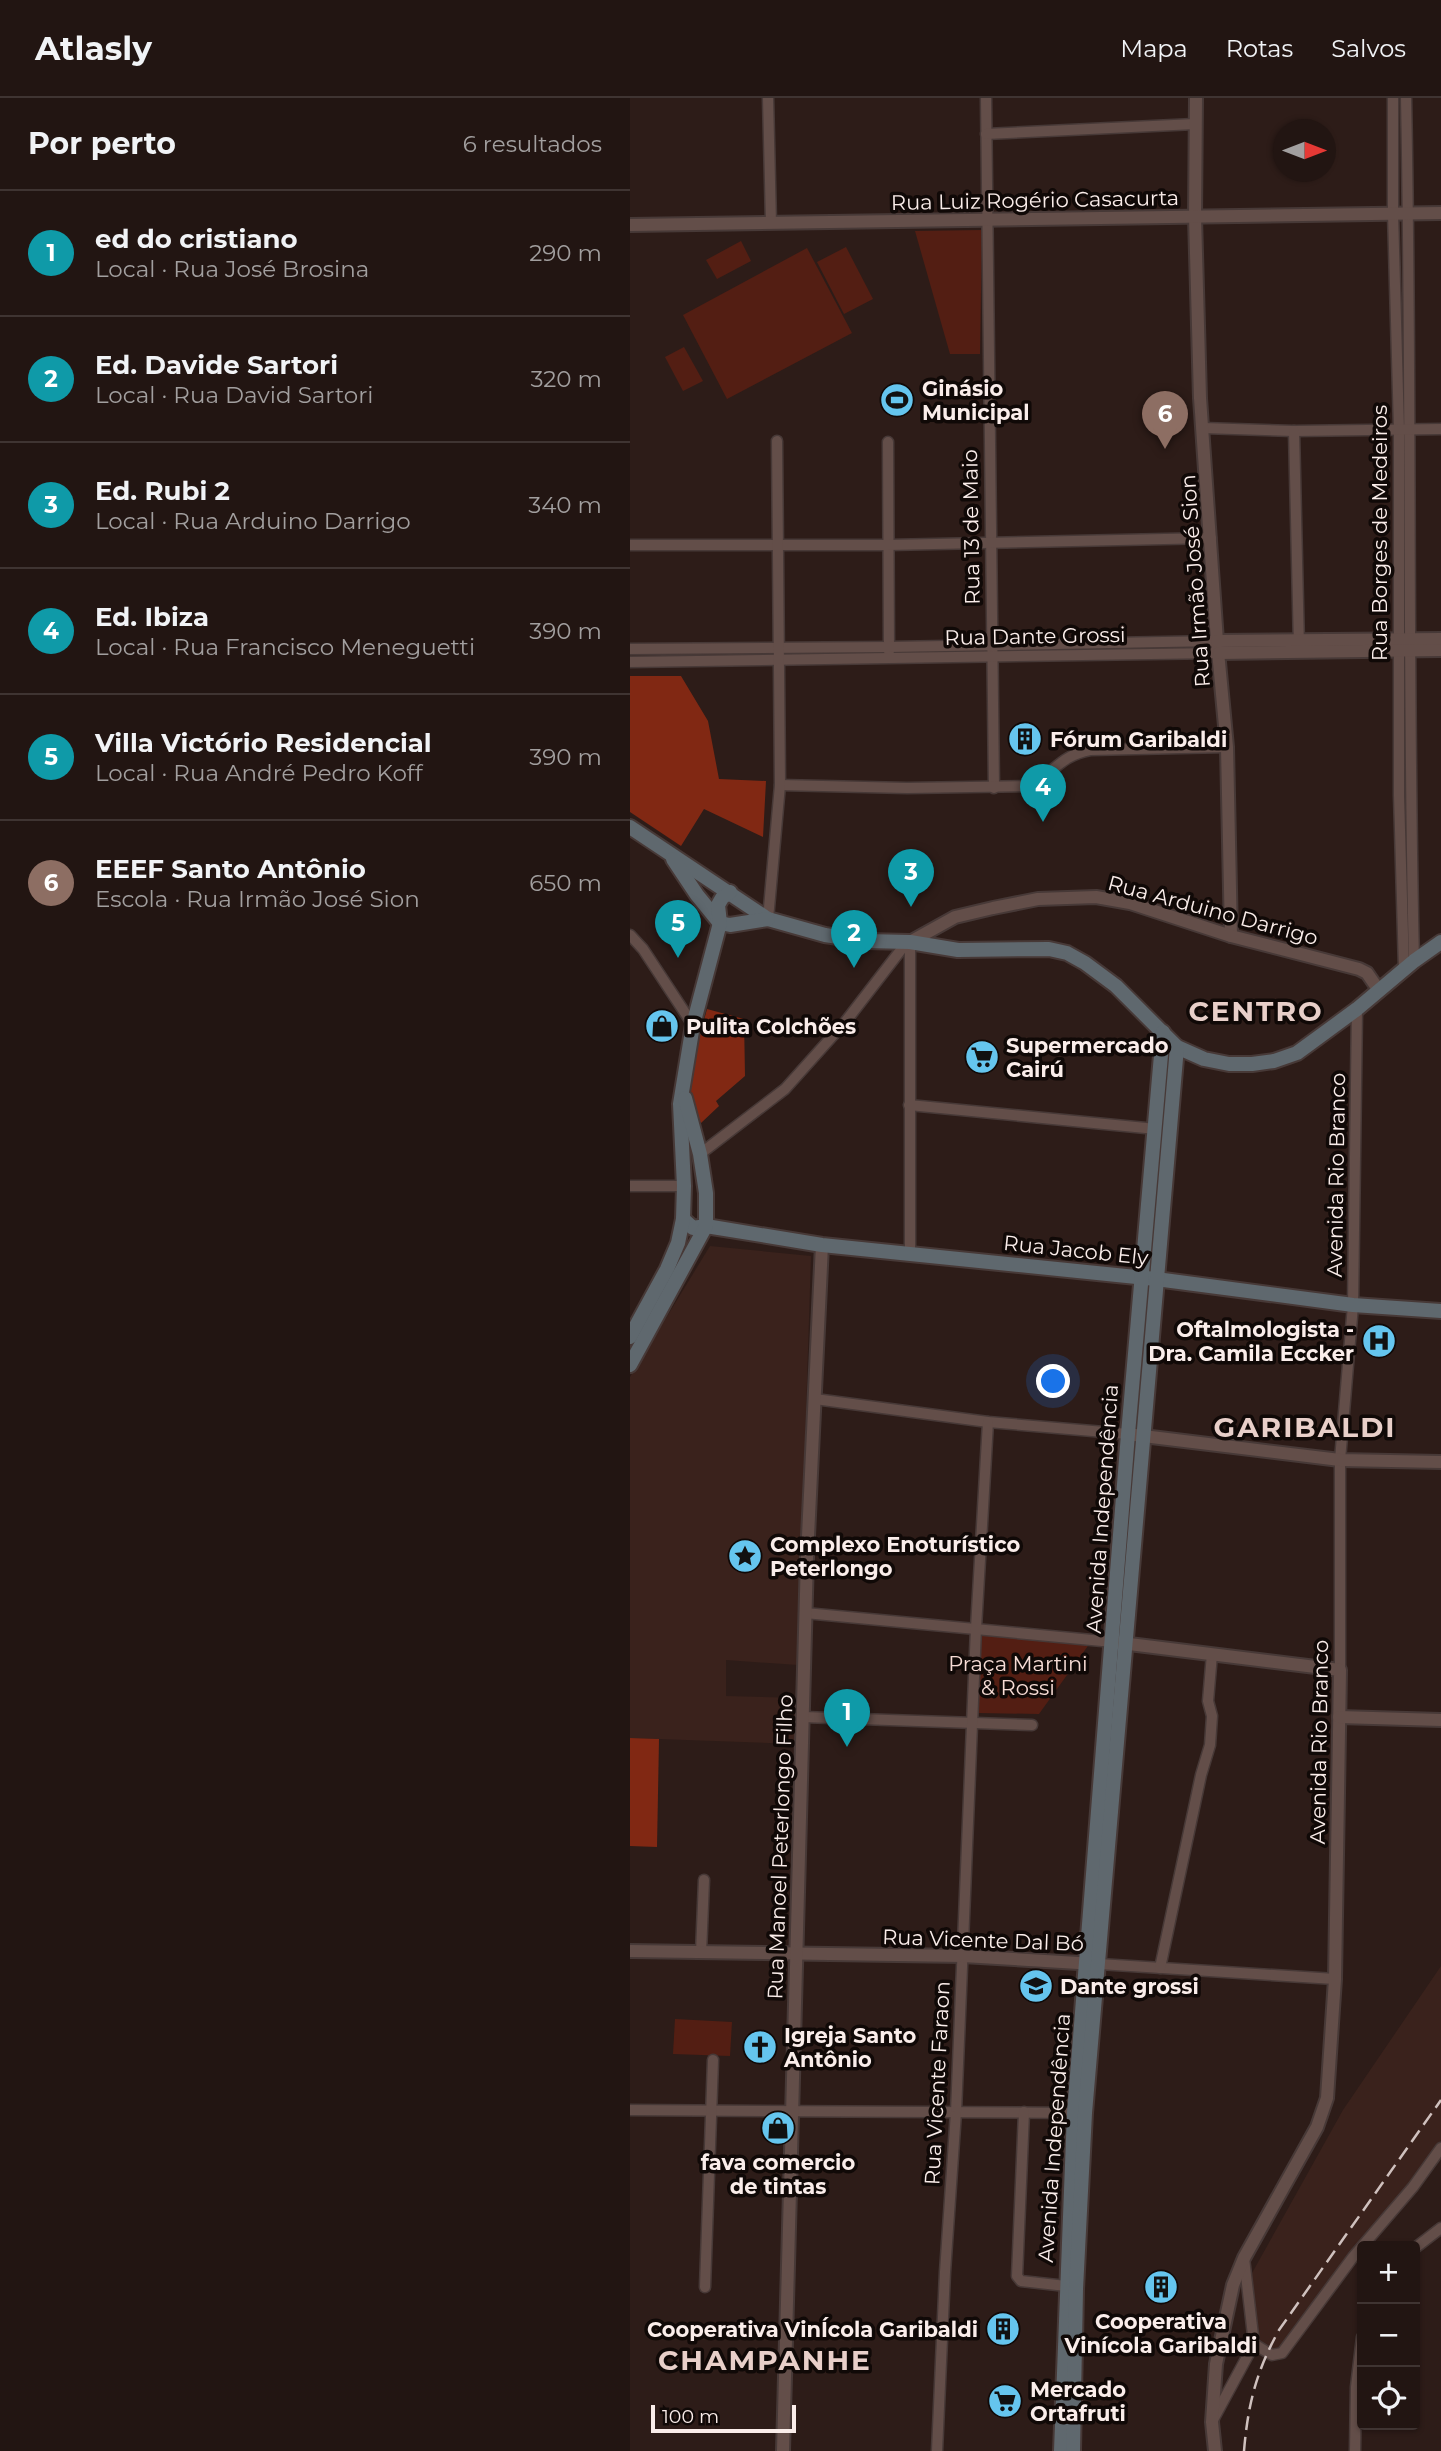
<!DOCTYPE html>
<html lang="pt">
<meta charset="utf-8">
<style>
body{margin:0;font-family:Montserrat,sans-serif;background:#2e2220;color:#f1f3f6}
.controls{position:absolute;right:21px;bottom:21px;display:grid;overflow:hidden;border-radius:7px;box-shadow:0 2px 5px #0004}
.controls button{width:63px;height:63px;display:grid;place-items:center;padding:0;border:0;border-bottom:2px solid #3f3432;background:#221512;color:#f1f3f6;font:35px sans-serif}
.compass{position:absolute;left:643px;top:21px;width:63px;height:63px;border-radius:50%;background:#221512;box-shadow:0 2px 5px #0004;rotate:90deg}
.scale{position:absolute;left:21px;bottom:18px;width:145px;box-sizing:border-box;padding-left:7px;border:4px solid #faedea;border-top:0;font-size:19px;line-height:24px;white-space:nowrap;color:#faedea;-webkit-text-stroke:5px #100907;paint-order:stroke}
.you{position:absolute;left:424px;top:1284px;width:24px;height:24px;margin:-18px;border:5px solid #fff;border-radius:50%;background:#1a73e8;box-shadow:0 0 0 10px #1a73e833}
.badge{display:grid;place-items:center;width:46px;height:46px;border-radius:50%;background:#65c5ee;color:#fff;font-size:23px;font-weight:700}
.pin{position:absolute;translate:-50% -58px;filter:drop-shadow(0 2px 4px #0008)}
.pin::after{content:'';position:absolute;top:37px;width:24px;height:21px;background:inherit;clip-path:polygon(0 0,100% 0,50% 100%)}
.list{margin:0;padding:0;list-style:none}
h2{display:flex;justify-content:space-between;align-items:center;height:91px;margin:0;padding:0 28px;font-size:30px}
h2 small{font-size:23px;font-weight:400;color:#a29f9f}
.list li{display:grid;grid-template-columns:46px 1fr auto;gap:21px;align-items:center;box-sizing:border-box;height:126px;padding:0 28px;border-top:2px solid #3f3432}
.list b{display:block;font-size:26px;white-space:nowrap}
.list p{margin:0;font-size:23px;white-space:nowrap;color:#a29f9f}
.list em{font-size:23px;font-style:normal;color:#a29f9f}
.icon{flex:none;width:38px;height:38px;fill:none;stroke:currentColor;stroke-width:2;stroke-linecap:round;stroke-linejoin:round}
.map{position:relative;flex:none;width:811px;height:2353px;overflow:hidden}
header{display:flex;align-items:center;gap:42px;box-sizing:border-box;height:98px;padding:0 35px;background:#221512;border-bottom:2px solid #3f3432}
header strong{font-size:33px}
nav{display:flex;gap:38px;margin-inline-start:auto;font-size:24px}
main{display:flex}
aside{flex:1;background:#221512}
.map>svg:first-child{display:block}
.built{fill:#3a221c}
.green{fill:#531e13}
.forest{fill:#812813}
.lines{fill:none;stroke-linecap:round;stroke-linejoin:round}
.minor-casing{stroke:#473937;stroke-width:13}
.tertiary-casing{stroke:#473937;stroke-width:16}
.secondary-casing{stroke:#473937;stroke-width:18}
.minor{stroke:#634e49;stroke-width:10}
.tertiary{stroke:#634e49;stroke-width:12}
.secondary{stroke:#5f686e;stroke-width:14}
.rail{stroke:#cfc1be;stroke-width:2.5;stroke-dasharray:14 7;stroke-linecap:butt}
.labels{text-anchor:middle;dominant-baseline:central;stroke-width:7;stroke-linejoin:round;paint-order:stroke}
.street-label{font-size:21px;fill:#faedea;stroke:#100907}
.poi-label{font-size:21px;font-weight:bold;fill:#faedea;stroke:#100907;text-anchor:start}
.park-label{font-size:21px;fill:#f7dcd5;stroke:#100907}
.district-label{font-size:28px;font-weight:bold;letter-spacing:2px;fill:#e8cfc9;stroke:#100907}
</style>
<header>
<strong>Atlasly</strong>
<nav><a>Mapa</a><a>Rotas</a><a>Salvos</a></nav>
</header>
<main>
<aside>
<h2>Por perto<small>6 resultados</small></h2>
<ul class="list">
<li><span class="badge" style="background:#0f9aa8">1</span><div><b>ed do cristiano</b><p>Local · Rua José Brosina</p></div><em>290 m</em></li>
<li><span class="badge" style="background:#0f9aa8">2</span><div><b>Ed. Davide Sartori</b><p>Local · Rua David Sartori</p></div><em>320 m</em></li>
<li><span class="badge" style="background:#0f9aa8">3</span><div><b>Ed. Rubi 2</b><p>Local · Rua Arduino Darrigo</p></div><em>340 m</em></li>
<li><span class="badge" style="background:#0f9aa8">4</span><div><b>Ed. Ibiza</b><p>Local · Rua Francisco Meneguetti</p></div><em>390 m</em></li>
<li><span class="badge" style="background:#0f9aa8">5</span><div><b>Villa Victório Residencial</b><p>Local · Rua André Pedro Koff</p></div><em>390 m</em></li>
<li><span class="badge" style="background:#8d6e63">6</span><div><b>EEEF Santo Antônio</b><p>Escola · Rua Irmão José Sion</p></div><em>650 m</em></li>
</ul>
</aside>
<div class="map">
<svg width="811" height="2353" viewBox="0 0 811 2353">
<rect width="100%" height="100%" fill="#2d1c18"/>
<!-- built -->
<g class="built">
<polygon points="80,1148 181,1158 168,1567 96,1562 96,1598 168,1600 166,1646 0,1640 0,1279"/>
<polygon points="811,1868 811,2042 781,2083 643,2257 627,2244 622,2175 713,2012"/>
</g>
<!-- green -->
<g class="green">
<polygon points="352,132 350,256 320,256 285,133"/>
<polygon points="111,143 121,163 87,181 76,162"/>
<polygon points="216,149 243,201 214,216 187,164"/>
<polygon points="177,150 222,235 97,301 53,217"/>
<polygon points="54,249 73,283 53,293 35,259"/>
<polygon points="351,1535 460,1545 409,1616 348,1615"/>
<polygon points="45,1921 102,1924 100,1958 43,1956"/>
</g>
<!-- forest -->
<g class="forest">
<polygon points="0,578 51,578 78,623 89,681 136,683 133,739 74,711 51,748 0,714"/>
<path d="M77,911l37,10 1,57 -29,25 3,5 -18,17c-4,-5 -8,-9 -9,-14 -6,-32 7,-70 15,-100z"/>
<polygon points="0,1640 29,1641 27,1749 0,1748"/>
</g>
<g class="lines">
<!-- minor casing -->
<g class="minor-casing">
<g id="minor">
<polyline points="138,0 141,125"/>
<polyline points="356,0 364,690"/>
<polyline points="763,0 763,115 769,331 769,697 774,871"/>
<path d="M776,0c6,288 1,575 8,863"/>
<polyline points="356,36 565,26"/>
<polyline points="573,330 664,333 811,331"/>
<polyline points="664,333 669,549"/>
<polyline points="258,344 259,553"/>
<polyline points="0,447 258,447 581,440"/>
<polyline points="0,551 259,549 587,543"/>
<polyline points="0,564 589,555"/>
<path d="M150,687l127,3 120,-2c26,-10 31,-30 63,-36l137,-3"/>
<polyline points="138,821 150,687 147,343"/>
<polyline points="0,837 13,851 63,927"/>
<polyline points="279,1007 526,1031"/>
<polyline points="70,1056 155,991 216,923 277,844"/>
<polyline points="0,1088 54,1088"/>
<polyline points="280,1155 280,844"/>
<polyline points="185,1301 358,1324 498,1336"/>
<polyline points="175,1515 483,1544"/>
<polyline points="710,1572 710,1362 723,1207 727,911"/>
<polyline points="173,1619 402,1627"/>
<polyline points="71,1855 74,1782"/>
<polyline points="469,1866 705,1881"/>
<polyline points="530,1870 571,1677 580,1647 582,1618 578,1603 582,1556"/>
<polyline points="0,2012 447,2015"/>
<polyline points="394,2014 387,2178 391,2183 436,2188"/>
<polyline points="785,2150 811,2130"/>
<polyline points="614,2160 624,2246"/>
<polyline points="75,2189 83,1962"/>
<polyline points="584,2320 624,2246 642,2257 652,2255 723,2159 783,2089 811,2050"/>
<polyline points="307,2353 315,2174 326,2014 346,1530 358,1324"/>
<polyline points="725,2353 726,2289 732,2239"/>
</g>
</g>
<!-- tertiary casing -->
<g class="tertiary-casing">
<g id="tertiary">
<polyline points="566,0 565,119 570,300 587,543 597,649 601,838"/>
<polyline points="0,127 811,115"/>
<polyline points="587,543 811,541"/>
<polyline points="589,555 811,552"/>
<polyline points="280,844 325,819 363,810 408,801 466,799 500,805 601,838 729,871 737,875 748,891"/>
<polyline points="505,1337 710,1362 811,1364"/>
<polyline points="483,1544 710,1572 705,1881 697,2000 687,2029 614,2160 603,2187 586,2266 582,2324 585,2353"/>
<polyline points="709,1619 811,1622"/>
<polyline points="0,1853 333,1858 465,1866"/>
<polyline points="153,2353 177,1459 192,1147"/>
</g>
</g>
<!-- secondary casing -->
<g class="secondary-casing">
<g id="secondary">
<polyline points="0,729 138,821 195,837 235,843 280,844 328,852 419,851 437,855 455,865 486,888 547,949 574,961 599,966 622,966 644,963 667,955 727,911 784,863 811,844"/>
<polyline points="43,761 67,797 89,824"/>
<polyline points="90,825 100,827 138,821"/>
<polyline points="53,1121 63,1130 76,1128 192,1147 526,1181 723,1207 811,1213"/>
<polyline points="0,1239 37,1171 48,1145 53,1121 54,1088 50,1006 63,927 90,825 88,807 92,800 100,794"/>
<polyline points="0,1267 76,1128 76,1095 70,1056 55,1000"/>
<polyline points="431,2353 444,2015 498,1336 533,934"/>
<polyline points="443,2353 446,2191 455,2015 547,949"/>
</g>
</g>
<!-- minor -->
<use href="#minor" class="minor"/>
<!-- tertiary -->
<use href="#tertiary" class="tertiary"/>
<!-- secondary -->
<use href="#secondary" class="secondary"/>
<!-- rail -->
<path class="rail" d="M614,2353c4,-47 12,-79 35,-121l162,-230"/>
</g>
<!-- icons -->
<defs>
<g id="stadium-disc" transform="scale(1.75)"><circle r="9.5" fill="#65c5ee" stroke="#100907"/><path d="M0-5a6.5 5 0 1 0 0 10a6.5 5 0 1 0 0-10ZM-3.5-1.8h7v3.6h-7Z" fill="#111"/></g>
<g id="building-disc" transform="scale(1.75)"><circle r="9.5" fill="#65c5ee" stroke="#100907"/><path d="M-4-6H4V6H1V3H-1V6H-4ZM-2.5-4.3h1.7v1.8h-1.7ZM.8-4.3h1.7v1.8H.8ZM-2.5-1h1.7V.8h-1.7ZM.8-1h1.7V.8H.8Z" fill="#111"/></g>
<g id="shop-disc" transform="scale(1.75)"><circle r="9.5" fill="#65c5ee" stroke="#100907"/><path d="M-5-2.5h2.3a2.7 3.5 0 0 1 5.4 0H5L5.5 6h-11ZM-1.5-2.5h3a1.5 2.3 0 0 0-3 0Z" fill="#111"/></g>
<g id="supermarket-disc" transform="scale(1.75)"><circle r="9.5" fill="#65c5ee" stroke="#100907"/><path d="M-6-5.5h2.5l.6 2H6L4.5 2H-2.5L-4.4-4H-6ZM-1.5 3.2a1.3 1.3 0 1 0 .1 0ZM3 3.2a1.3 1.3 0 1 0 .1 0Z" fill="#111"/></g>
<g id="hospital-disc" transform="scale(1.75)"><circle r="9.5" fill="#65c5ee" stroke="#100907"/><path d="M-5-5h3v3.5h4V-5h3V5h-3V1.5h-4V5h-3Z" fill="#111"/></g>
<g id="sight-disc" transform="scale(1.75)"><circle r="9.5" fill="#65c5ee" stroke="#100907"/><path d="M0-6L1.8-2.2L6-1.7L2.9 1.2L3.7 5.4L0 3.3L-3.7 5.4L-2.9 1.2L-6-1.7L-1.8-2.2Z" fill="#111"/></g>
<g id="school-disc" transform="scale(1.75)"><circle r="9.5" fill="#65c5ee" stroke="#100907"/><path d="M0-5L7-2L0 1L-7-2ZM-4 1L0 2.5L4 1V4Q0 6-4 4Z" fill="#111"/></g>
<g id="church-disc" transform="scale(1.75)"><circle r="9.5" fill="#65c5ee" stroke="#100907"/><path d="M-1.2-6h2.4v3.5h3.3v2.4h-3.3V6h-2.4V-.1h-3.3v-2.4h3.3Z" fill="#111"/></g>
</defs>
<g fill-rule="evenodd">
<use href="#stadium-disc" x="267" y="302"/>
<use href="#building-disc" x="395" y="641"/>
<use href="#shop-disc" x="32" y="928"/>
<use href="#supermarket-disc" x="352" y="959"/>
<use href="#hospital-disc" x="749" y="1243"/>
<use href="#sight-disc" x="115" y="1458"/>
<use href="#school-disc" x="406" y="1888"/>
<use href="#church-disc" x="130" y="1949"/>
<use href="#shop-disc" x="148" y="2030"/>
<use href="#building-disc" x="531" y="2189"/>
<use href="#building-disc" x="373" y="2231"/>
<use href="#supermarket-disc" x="375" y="2303"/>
</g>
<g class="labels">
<!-- street labels -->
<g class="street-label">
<text transform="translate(405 102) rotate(-1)">Rua Luiz Rogério Casacurta</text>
<text transform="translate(341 429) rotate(-91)">Rua 13 de Maio</text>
<text transform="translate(749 435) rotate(-90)">Rua Borges de Medeiros</text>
<text transform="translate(565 483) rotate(-94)">Rua Irmão José Sion</text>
<text transform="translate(405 538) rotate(-1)">Rua Dante Grossi</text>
<text transform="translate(583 812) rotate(15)">Rua Arduino Darrigo</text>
<text transform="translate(706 1077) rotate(-89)">Avenida Rio Branco</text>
<text transform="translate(446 1152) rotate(6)">Rua Jacob Ely</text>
<text transform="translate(472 1411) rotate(-86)">Avenida Independência</text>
<text transform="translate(689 1644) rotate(-89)">Avenida Rio Branco</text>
<text transform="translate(150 1749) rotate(-88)">Rua Manoel Peterlongo Filho</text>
<text transform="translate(353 1842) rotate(2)">Rua Vicente Dal Bó</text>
<text transform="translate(307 1985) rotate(-87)">Rua Vicente Faraon</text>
<text transform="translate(424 2040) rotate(-86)">Avenida Independência</text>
</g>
<!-- poi labels -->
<g class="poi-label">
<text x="292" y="290">Ginásio<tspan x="292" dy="24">Municipal</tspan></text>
<text x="420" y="641">Fórum Garibaldi</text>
<text x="56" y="928">Pulita Colchões</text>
<text x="376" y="947">Supermercado<tspan x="376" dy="24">Cairú</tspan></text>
<text x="724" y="1231" text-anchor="end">Oftalmologista -<tspan x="724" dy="24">Dra. Camila Eccker</tspan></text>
<text x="140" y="1446">Complexo Enoturístico<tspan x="140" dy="24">Peterlongo</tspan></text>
<text x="430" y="1888">Dante grossi</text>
<text x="154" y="1937">Igreja Santo<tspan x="154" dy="24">Antônio</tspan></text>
<text x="148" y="2064" text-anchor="middle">fava comercio<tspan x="148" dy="24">de tintas</tspan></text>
<text x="531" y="2223" text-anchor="middle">Cooperativa<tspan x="531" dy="24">Vinícola Garibaldi</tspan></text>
<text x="348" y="2231" text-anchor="end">Cooperativa VinÍcola Garibaldi</text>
<text x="400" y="2291">Mercado<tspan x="400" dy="24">Ortafruti</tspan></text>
</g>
<!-- park labels -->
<g class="park-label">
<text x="388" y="1565">Praça Martini<tspan x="388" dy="24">&amp; Rossi</tspan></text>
</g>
<!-- district labels -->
<g class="district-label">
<text x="626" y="913">CENTRO</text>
<text x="675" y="1329">GARIBALDI</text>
<text x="135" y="2262">CHAMPANHE</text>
</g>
</g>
</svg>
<div class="controls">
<button>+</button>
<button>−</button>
<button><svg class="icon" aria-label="locate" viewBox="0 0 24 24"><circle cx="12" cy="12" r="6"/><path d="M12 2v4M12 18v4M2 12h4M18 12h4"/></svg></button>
</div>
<svg class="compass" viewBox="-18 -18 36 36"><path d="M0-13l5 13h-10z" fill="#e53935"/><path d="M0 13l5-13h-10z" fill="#a29f9f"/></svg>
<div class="scale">100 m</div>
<div class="you"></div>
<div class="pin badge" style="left:217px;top:1649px;background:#0f9aa8">1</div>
<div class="pin badge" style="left:224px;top:870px;background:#0f9aa8">2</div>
<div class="pin badge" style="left:281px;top:809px;background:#0f9aa8">3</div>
<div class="pin badge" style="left:413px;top:724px;background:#0f9aa8">4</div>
<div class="pin badge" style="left:48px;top:860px;background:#0f9aa8">5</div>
<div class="pin badge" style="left:535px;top:351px;background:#8d6e63">6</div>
</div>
</main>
